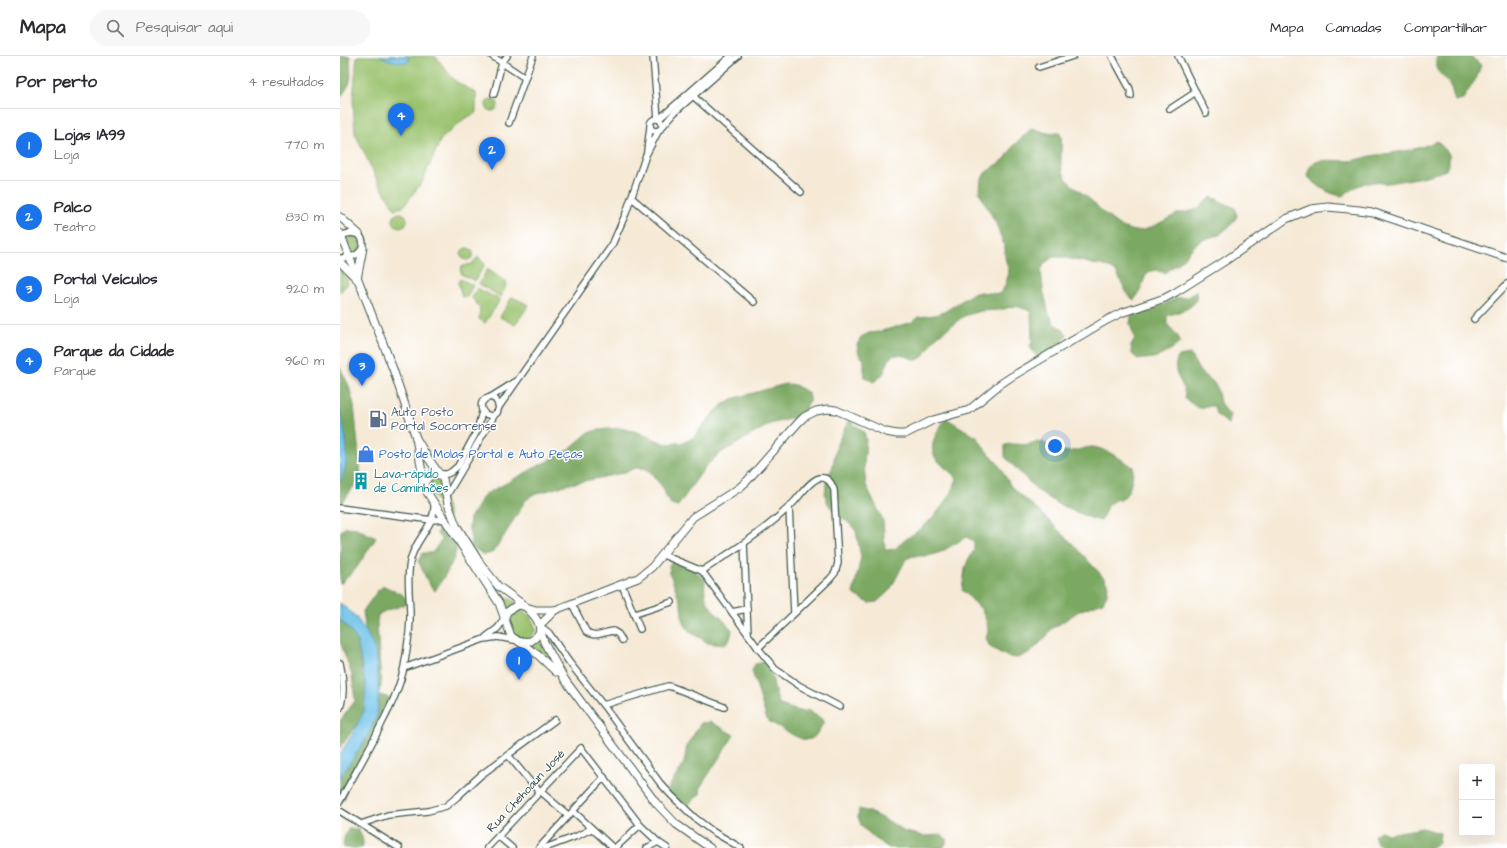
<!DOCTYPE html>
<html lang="pt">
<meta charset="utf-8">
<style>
body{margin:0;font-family:"Architects Daughter",sans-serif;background:#f7f7f7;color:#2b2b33}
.controls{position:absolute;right:12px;bottom:12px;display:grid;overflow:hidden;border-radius:4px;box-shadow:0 4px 16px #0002}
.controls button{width:36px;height:36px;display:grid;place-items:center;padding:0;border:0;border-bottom:1px solid #e1e1e2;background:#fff;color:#2b2b33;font:20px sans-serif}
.you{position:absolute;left:715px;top:390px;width:14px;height:14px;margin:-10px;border:3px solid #fff;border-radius:50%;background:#1a73e8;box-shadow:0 0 0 6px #1a73e833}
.badge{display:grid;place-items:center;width:26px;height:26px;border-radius:50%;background:#1a73e8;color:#fff;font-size:13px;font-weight:700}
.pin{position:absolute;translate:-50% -33px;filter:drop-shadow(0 1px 2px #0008)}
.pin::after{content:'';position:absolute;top:21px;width:14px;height:12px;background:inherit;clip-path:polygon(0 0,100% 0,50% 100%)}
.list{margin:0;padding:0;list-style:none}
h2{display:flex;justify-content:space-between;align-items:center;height:52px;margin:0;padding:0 16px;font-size:17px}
h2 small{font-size:13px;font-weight:400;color:#7c7c81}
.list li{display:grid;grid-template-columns:26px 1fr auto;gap:12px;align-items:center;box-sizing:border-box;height:72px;padding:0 16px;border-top:1px solid #e1e1e2}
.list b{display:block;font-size:15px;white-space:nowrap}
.list p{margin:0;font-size:13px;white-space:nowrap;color:#7c7c81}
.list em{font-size:13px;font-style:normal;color:#7c7c81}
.icon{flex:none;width:22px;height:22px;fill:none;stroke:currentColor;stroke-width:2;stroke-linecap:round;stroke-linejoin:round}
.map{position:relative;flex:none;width:1167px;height:792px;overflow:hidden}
header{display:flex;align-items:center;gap:24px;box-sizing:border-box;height:56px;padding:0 20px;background:#fff;border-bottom:1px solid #e1e1e2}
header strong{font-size:19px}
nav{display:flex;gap:22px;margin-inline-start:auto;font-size:14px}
.search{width:280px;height:36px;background:#f7f7f7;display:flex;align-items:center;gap:10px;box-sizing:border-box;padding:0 14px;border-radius:22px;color:#7c7c81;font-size:15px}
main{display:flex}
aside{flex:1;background:#fff}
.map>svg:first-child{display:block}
.green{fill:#9bc36f;stroke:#5d8052}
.forest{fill:#7ca962;stroke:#4e734b}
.water{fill:#6dc1e9;stroke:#467f8e}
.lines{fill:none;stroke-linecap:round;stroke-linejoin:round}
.minor-casing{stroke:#3f574c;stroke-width:8}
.major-casing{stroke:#3f574c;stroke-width:9}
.minor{stroke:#fff;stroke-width:5.5}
.major{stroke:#fff;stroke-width:7}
.labels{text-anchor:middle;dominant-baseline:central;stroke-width:3;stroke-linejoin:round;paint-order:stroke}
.service-label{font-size:12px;fill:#4e5e75;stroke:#fff;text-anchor:start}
.shop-label{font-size:12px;fill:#366cbe;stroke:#fff;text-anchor:start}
.culture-label{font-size:12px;fill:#0d838f;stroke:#fff;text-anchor:start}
.street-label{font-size:12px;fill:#1f3d34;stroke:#fff}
</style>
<header>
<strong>Mapa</strong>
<div class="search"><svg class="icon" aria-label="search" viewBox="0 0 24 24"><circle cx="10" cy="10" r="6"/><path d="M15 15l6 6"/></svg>Pesquisar aqui</div>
<nav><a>Mapa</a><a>Camadas</a><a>Compartilhar</a></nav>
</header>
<main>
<aside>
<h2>Por perto<small>4 resultados</small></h2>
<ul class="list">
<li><span class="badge">1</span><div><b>Lojas 1A99</b><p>Loja</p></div><em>770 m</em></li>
<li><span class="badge">2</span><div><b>Palco</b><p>Teatro</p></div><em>830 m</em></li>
<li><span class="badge">3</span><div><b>Portal Veículos</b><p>Loja</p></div><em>920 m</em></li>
<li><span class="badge">4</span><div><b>Parque da Cidade</b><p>Parque</p></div><em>960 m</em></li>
</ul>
</aside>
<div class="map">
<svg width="1167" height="792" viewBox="0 0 1167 792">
<rect width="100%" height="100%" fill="#fff"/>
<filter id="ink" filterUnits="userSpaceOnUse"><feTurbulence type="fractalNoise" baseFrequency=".025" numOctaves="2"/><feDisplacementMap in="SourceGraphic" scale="8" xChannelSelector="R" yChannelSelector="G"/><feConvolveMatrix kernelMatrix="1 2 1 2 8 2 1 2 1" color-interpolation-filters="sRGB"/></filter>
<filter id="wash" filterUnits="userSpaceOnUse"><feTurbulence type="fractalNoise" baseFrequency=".012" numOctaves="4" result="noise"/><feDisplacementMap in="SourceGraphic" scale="16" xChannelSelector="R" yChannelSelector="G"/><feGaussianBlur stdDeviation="0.9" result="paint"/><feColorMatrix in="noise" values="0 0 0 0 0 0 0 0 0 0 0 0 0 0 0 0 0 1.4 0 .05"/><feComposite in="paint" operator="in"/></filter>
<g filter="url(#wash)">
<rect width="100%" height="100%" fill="#f6ead7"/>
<!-- green -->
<g class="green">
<polygon points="17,0 95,0 115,25 136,37 136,57 124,63 101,83 82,126 63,151 55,153 38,126 15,77 13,43"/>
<circle cx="152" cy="49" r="6"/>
<circle cx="60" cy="164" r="7"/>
<polygon points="13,180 17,182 21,190 14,199 6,181"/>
<circle cx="127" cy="198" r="6"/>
<polygon points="138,201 145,208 135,225 122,219 120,213 123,210 132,208"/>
<polygon points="0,213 8,223 7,229 0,236"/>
<polygon points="147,214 149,214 167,227 161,241 139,228"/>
<polygon points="120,223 133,229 127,241 122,241 118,226"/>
<polygon points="137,232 160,244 145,267 139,263 140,252 132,242"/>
<polygon points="172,241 189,249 175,269 160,261"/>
<polygon points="93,422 99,423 101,426 109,463 87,429 88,426"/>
<polygon points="149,525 162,538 177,547 165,554"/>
<path d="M181,552c7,6 13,13 15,22l-6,8 -9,2c-13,-8 -20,-26 0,-32z"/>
<polygon points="199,581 213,609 188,588"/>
</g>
<!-- forest -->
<g class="forest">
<path d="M0,0h10c0,23 5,23 -10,42z"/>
<path d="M1097,0h33l11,9 -4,12 -14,22 -8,2c-2,-5 -3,-14 -6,-18 -8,-11 -17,-11 -12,-27z"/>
<path d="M692,72l14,5h14c4,13 -2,25 3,39 5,13 19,20 30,30 10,10 25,27 42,29 12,1 31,-12 42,-17 7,-2 15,-2 21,-6 5,-4 8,-8 14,-11l23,11 2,8 -5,8 -13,11 -17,5 -7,5 -16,18 -15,10 -8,-3 -8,2c-6,9 -6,19 -14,28l-6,-5 -12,-23 -8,-5 -7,-2 -9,-1 -7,-2 -24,-5h-8l-8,6 -4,7 2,19 5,22 6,13 8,5 5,6 -11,17 -15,9 -5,-5 -6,-9 2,-7 -1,-29 -15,-5 -17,4 -18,1 -17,5 -25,19 -6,6 -9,15 -7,4 -16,-5h-9c-8,12 -5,20 -19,27l-8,-5 -1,-8v-9l-5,-6 -2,-9 4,-8 8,-4 9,-1 18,-5 16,-5 6,-5 17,-2 9,-3 28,-18 8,-2 19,2 5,-6 5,-15 -4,-16v-9l-9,-25 -17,-31 2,-11 4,-8 20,-14 10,-15z"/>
<path d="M1097,85l12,13v9l-3,7c-19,7 -39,10 -58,13 -5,1 -10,-1 -15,-1 -12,0 -22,8 -31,14 -14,-2 -23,-9 -34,-19l1,-9c2,-2 4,-5 7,-6 6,-3 25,-1 34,-1 9,-1 18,-5 27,-6 21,-3 41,-5 60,-14z"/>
<path d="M856,235c4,18 -17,20 -29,25v8l11,12 2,7c-15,11 -23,17 -42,16l-6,-5 -1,-8 4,-7 -5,-15 1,-8 7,-5 16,-2 22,-11 13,-1z"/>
<path d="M850,298l10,18 13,10 4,6 3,15 10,12 -2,9 -12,-10 -2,-8h-8l-8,2 -13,-9c1,-19 -17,-25 -6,-43z"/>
<polygon points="0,311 9,330 14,349 21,420 3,446 0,446 0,407 5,379 0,361"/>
<polygon points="445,328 455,329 469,337 469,346 461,360 430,368 379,398 365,411 338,450 331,448 326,441 324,433 311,417 304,412 295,412 283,417 230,428 192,439 185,445 164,480 152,497 144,499 132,491 129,472 130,462 144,439 228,394 248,377 257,374 280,372 297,376 326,388 345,386 354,381 365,366 381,350 392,343"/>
<path d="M606,362l32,20 8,13 7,6 9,13 8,15 11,11 7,5 43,41 33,36 4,7 -1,9 -4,8 -24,9 -21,14 -7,4 -5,8 -15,15 -13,6 -10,-1 -18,-10 -4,-8 2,-8 -1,-9 -6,-13 -19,-19 3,-21 3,-9 6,-10v-9l-8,-4 -25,15 -13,4h-15l-7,3 -16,31 -13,12 -8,1 -16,-9 8,-37 -5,-26 -5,-6 -20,-17 -4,-6 -2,-8 2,-17 5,-8 5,-25 12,-24 15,12 2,8 -2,25 2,20 17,35 2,30 10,-1c8,-9 17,-13 26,-21 16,-12 29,-31 36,-49 -5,-7 -13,-11 -19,-18 -13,-14 0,-30 8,-43z"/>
<path d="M697,385c9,1 16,9 26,10 9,2 19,-3 28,-4 10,-1 34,14 42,20 0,10 -2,23 -9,30 -3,3 -5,2 -9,3 -7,3 -11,14 -14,21l-8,-2 -35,-15 -21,-14 -32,-33v-12c13,-3 21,3 32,-4z"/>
<path d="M104,465c3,4 7,8 10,12 10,18 -10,43 -19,58 -9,-8 -11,-20 -17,-30l5,-8h9l10,-13 -5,-6 2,-8z"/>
<polygon points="6,471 16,472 36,482 15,514 0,528 0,496 2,493 0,476"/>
<path d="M334,503l16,7 15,14c-3,29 12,30 27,50l-2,9 -6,6 -16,-2 -18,-11 -5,-7 -3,-9 -1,-12 -11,-30 -1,-9z"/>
<path d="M44,530l19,9 5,7c-9,7 -21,6 -30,13l-1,8 4,63 -3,7 -9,-33 -6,-49 15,-21z"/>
<path d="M0,564c20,16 20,32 22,56l5,3v31l-27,38v-27l15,-20 -3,-26 -12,-34z"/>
<path d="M429,605c4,15 4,30 11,44l22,7 8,-2 14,11c-11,24 -17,22 -38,10 -6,-4 -13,-7 -19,-11l-15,-49 3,-7z"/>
<path d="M39,639l12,3 -2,10 -41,72c-3,8 1,18 -8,23v-26l37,-61z"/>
<polygon points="371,666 394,679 361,730 360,738 348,749 333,744 327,739 329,731 344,707 347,689 361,667"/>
<polygon points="519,753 529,756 550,766 565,776 584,780 601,779 608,784 603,792 549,792 538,785 522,771 518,761"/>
<path d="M9,772l9,1c3,6 7,12 4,19h-18c-2,-8 1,-13 5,-20z"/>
<polygon points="1082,772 1100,777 1099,786 1090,792 1046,792 1037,787 1034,779 1041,775 1048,778"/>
</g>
<!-- water -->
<g class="water">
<polygon points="40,0 68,0 69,3 67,7 52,5"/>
<path d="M0,354c5,24 12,50 0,72z"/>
<polygon points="0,547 15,560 26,575 35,594 39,635 37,660 27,681 0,722 0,698 12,679 24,655 26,632 17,584 6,569 0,564"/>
</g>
</g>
<g filter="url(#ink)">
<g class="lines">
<!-- minor casing -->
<g class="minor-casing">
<g id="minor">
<polyline points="152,0 185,22"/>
<polyline points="313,0 318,63"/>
<polyline points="772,0 790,33 791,40"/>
<polyline points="838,0 866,57"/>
<polyline points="699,11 733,0"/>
<polyline points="154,38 162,7 167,0"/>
<polyline points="353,40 461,136"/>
<polyline points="830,53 856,36"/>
<circle cx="316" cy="69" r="6"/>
<polyline points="319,63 391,0"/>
<polyline points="169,67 193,0"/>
<polyline points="322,71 335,56 398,0"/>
<polyline points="307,95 310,71"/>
<polyline points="292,142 414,246"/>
<path d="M0,180c29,-13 32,24 0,22"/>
<polyline points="1134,263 1167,228"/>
<polyline points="151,341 175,326"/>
<path d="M159,351l-3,-7 -5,-3 -6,2c-5,4 -5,10 0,15l6,2 6,-3 2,-6 113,-162 14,-32 20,-58 13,-25"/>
<polyline points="100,418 107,418 111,416 118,410 137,375 142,356"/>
<polyline points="107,439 155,358"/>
<polyline points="449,451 454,557"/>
<polyline points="0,452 92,464 106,463"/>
<polyline points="404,487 408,578"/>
<path d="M323,499l39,16c32,-21 66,-42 93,-70 6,-7 15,-20 24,-23 9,-2 13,6 15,12l4,73 -3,10 -5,6 -72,69"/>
<polyline points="362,515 418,592 435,613 460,630 500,651"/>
<polyline points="282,529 300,573"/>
<path d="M232,548l14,27c9,8 17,1 27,0l5,3 4,6"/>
<polyline points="392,556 407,553"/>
<polyline points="295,558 332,546"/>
<polyline points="200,572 204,573 209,577 229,606 263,649 320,727 332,740 355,762 372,775 401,792"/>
<polyline points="146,581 158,572 164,563"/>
<path d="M0,607c3,14 5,31 0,45"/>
<polyline points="64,612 144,583 158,581 174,584"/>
<polyline points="263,649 328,630 332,631 384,651"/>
<polyline points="168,699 192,728 228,759"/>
<path d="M0,745c14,-26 29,-51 42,-78 9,-17 18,-36 22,-56 3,-17 6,-35 6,-51 0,-18 -4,-41 1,-58 5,-20 25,-33 23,-55"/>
<polyline points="0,755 59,792"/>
<polyline points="233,755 273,792"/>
<polyline points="21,768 48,759 88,755 106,750 117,741 141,719 215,664"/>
<polyline points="158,780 172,792"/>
<polyline points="147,792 241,692 300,769 318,786 327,792"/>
<polyline points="199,792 264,721"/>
<polyline points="205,792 237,780 251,773"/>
<polyline points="275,792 300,769"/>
<polyline points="307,792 318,786"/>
</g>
</g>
<!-- major casing -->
<g class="major-casing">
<g id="major">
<polyline points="0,161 19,178"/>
<polyline points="0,177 53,313 76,382 85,433 159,547 171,580 198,599 216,616"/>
<polyline points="0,206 16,222"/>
<polyline points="17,223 23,192"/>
<polyline points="76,382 88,402 103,423 108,448 116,469 140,507 158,530 185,550 195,561 198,566 204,586 225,624 316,747 336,768 370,792"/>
<polyline points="83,428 91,419 100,418"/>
<polyline points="164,563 167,556 174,551 179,549 196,554 215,554 298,522 312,511 353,461 399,432 407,425 458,367 464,361 476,355 488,353 496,354 546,376 557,378 565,378 593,364 629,354 659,329 671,321 767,264 781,257 825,242 836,236 885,205 946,163 971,153 988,151 1019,154 1032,156 1167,202"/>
<polyline points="180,586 191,585 195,582 199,577 201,568 215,554"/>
</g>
</g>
<!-- minor -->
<use href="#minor" class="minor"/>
<!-- major -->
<use href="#major" class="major"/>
</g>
</g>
<!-- icons -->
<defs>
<g id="fuel-bare" transform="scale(1.38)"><path d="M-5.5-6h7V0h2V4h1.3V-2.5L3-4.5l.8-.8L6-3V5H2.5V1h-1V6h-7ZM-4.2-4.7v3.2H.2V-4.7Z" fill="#5c6f8a" stroke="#fff" stroke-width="2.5" paint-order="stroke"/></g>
<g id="shop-bare" transform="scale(1.38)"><path d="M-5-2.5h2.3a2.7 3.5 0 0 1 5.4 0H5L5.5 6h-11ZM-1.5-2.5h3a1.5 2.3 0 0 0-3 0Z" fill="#3f7fe0" stroke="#fff" stroke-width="2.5" paint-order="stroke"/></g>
<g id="building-bare" transform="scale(1.38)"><path d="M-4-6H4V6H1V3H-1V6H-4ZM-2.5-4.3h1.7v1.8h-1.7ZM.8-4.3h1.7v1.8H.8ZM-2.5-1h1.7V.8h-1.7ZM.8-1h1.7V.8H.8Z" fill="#0f9aa8" stroke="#fff" stroke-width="2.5" paint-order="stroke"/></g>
</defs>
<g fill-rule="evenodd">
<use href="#fuel-bare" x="38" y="363"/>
<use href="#shop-bare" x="26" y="398"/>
<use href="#building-bare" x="21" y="425"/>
</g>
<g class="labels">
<!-- service labels -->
<g class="service-label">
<text x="51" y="356">Auto Posto<tspan x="51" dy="14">Portal Socorrense</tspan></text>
</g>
<!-- shop labels -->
<g class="shop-label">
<text x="39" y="398">Posto de Molas Portal e Auto Peças</text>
</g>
<!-- culture labels -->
<g class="culture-label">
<text x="34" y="418">Lava-rápido<tspan x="34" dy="14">de Caminhões</tspan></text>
</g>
<!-- street labels -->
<g class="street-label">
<text transform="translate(186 735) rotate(-47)">Rua Chehoaun José</text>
</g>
</g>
</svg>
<div class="controls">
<button>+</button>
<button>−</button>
</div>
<div class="you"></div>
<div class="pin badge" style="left:179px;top:624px">1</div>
<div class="pin badge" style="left:152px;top:114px">2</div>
<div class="pin badge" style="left:22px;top:330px">3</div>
<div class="pin badge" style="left:61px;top:80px">4</div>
</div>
</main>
